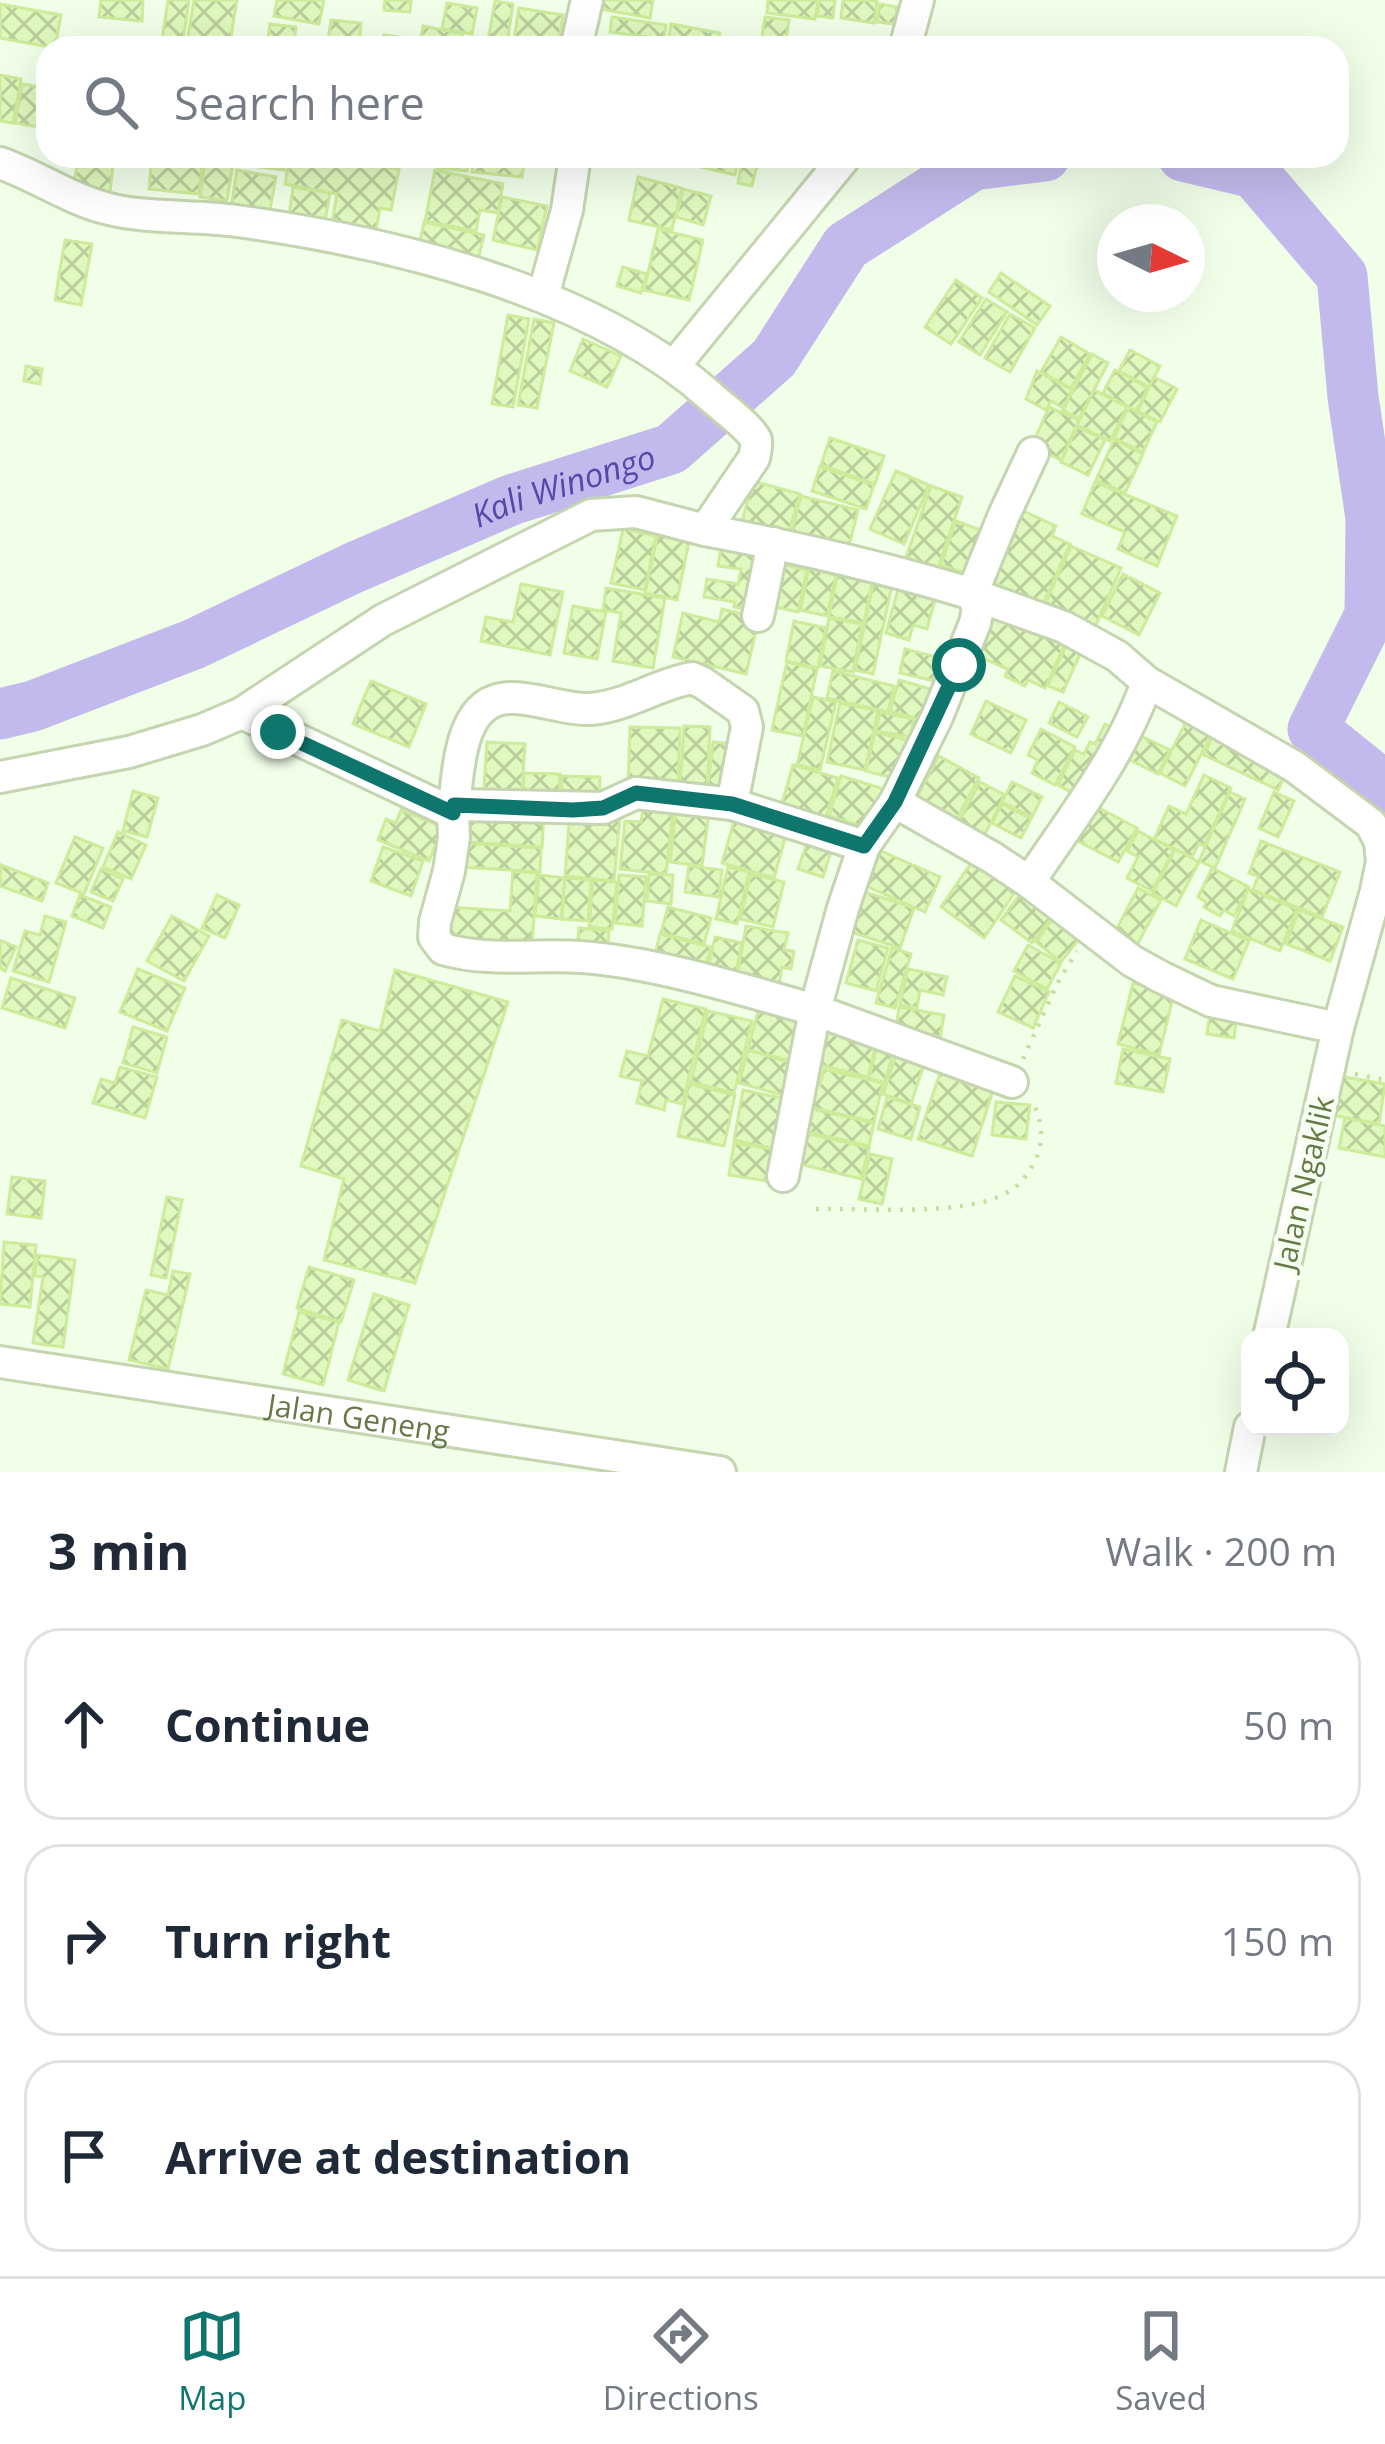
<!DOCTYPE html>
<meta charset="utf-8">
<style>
body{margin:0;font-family:"Open Sans",sans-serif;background:#f2f2f3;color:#1f2937}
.controls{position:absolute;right:36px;bottom:36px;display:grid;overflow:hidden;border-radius:24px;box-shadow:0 12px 48px #0002}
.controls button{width:108px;height:108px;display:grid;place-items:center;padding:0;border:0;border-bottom:3px solid #e0e1e3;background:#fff;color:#1f2937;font:60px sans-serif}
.compass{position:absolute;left:1097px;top:204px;width:108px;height:108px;border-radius:50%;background:#fff;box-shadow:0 12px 48px #0002;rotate:95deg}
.stop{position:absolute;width:36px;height:36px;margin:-27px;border:9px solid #0f766e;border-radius:50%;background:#fff}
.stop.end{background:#0f766e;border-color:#fff;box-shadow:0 3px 12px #0008}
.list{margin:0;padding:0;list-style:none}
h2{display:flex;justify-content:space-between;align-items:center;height:156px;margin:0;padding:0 48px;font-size:51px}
h2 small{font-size:39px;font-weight:400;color:#747a83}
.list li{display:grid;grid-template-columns:78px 1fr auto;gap:36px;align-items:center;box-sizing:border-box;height:192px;margin:0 24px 24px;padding:0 24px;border:3px solid #e0e1e3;border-radius:36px}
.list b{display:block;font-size:45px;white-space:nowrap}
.list em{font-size:39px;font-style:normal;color:#747a83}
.icon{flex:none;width:66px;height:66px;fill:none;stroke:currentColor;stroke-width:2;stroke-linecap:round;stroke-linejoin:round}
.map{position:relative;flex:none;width:1385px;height:1472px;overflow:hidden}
.search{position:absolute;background:#fff;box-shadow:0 12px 48px #0002;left:36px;right:36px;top:36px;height:132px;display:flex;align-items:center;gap:30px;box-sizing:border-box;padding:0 42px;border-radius:36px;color:#747a83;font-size:45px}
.sheet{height:804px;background:#fff}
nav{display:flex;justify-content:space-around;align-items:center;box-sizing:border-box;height:168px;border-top:3px solid #e0e1e3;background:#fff;font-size:33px;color:#747a83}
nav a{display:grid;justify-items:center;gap:6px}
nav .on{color:#0f766e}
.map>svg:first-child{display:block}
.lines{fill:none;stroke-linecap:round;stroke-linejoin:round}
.river{stroke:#c2baec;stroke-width:51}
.building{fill:url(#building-cross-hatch);stroke:#ccec9b;stroke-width:3}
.minor-casing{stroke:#c4d5af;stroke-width:36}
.path{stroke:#c4de9f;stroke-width:4.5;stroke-dasharray:3 9;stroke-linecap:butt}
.minor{stroke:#fff;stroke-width:30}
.route{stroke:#0f766e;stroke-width:15}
.labels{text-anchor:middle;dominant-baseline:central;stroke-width:9;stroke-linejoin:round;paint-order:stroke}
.street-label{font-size:30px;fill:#667945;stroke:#f7fff2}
.water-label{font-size:33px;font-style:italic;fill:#5946aa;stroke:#f7fff2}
</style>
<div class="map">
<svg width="1385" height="1472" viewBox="0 0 1385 1472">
<defs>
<pattern id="building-cross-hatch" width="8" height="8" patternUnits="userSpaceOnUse" patternTransform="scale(3)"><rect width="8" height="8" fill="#dff8bd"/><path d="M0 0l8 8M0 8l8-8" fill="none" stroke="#b9ce9b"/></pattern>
</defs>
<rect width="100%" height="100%" fill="#f1ffe9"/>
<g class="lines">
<!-- river -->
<g class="river">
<polyline points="1183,156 1254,173 1342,276 1353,397 1371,518 1370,615 1313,729 1385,787"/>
<path id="s1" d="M0,714l33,-8 161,-62 159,-76 158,-68 160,-51 103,-91 72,-112 127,-81 72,-9"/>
</g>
</g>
<!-- building -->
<g class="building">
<polygon points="101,0 143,0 142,21 99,17"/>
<polygon points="168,0 189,0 182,48 161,46"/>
<polygon points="194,0 237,0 229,48 186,48"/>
<polygon points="277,0 324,0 319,24 274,16"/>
<polygon points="385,0 411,0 410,12 384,10"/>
<polygon points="601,0 653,0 650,18 600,9"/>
<polygon points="768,0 818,0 815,19 767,13"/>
<polygon points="819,0 835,0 833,18 817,16"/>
<polygon points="843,0 877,1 874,23 841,18"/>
<polygon points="495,1 513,4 507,43 488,40"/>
<polygon points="447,3 477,8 472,34 442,29"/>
<polygon points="0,4 61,15 55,48 0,38"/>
<polygon points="880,4 897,7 895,24 877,22"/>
<polygon points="519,8 563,15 558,48 514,40"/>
<polygon points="612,17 666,25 664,39 610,32"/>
<polygon points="765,17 789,20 785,47 761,43"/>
<polygon points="331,20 361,23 359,45 328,41"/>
<polygon points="270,24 296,27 293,48 267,48"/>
<polygon points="671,24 720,33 717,48 667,48"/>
<polygon points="423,26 463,34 460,48 419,48"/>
<polygon points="384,35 407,38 406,48 383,48"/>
<polygon points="0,75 21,79 13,123 0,121"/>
<polygon points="22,84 46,88 39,127 15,123"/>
<polygon points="78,156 114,156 110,192 74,188"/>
<polygon points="152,156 203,156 199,194 149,189"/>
<polygon points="206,156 234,156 227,201 200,197"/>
<polygon points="259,156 286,156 284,170 258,167"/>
<polygon points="290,156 326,156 399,169 391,210 380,208 375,236 331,228 337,194 285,184"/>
<polygon points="439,156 468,156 467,171 438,168"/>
<polygon points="474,156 525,156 522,177 472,172"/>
<polygon points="703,156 739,156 735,175 701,167"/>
<polygon points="743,157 758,161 752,186 738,183"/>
<polygon points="237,170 276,177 269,215 231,208"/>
<polygon points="435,170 503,184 498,213 480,210 476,231 425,221"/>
<polygon points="638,177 682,188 672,230 629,220"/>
<polygon points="293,187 330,193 325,221 289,215"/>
<polygon points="683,189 711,196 703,225 676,217"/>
<polygon points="502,197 547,206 537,250 493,240"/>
<polygon points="424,222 484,235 477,264 418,251"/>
<polygon points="658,229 703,240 689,300 644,290"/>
<polygon points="65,240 92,244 81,305 55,300"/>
<polygon points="623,267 647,274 641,293 617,286"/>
<polygon points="1001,273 1050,306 1037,325 989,292"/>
<polygon points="956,280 982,298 951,344 925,327"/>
<polygon points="986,299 1007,312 980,355 959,342"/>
<polygon points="1010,314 1035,328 1010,372 985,358"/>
<polygon points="508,315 529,319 513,407 492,404"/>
<polygon points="534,319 554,323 537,408 518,405"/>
<polygon points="1061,337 1090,354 1071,388 1041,372"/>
<polygon points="583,339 621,356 607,387 570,371"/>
<polygon points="1130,350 1160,366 1149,387 1119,371"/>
<polygon points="1092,354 1108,363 1079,419 1063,410"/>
<polygon points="26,366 42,369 40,384 24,381"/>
<polygon points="1115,370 1148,388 1136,411 1103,393"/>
<polygon points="1037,371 1072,390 1063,408 1051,401 1046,410 1026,399"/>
<polygon points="1154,377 1177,389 1160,422 1138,411"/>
<polygon points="1094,390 1127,407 1110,441 1077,425"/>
<polygon points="1049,407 1079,420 1061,460 1032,446"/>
<polygon points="1128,408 1157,422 1143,452 1114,438"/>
<polygon points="1077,427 1105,440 1088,475 1061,462"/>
<polygon points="830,438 884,456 875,484 821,465"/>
<polygon points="1114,440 1143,454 1125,493 1096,480"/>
<polygon points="820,467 874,485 866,509 812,491"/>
<polygon points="896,471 929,485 904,544 870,529"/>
<polygon points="753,481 800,494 787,539 741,525"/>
<polygon points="1095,482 1177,516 1157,566 1118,549 1125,532 1082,514"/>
<polygon points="931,486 962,497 937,571 905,560"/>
<polygon points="801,496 858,510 847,554 790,539"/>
<polygon points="1021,510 1056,526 1052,536 1070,544 1043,604 983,578"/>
<polygon points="956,521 991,534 976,577 941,565"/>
<polygon points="660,525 691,532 677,600 645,593"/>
<polygon points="623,529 656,536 645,590 611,583"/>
<polygon points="1071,546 1121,568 1091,636 1065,624 1070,613 1046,602"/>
<polygon points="721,547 765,551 755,611 734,607 735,602 704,597 707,579 738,584 741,569 718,566"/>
<polygon points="775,563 807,570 798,612 766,605"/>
<polygon points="809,568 836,575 827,616 800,610"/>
<polygon points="838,571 873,577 864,623 829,617"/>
<polygon points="1123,574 1160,593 1139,635 1102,616"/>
<polygon points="874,580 892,585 873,674 855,670"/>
<polygon points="900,582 937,593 927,629 913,625 909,640 886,633"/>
<polygon points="521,584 563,592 550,655 481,641 486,617 513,622"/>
<polygon points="606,588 665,598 653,668 613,661 621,613 603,610"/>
<polygon points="998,605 1068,637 1045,688 1028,680 1025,686 1005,676 1008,669 975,655"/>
<polygon points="573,606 606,612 597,659 564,653"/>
<polygon points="722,609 759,618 746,674 673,657 683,613 719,622"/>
<polygon points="829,618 862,624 853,672 820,666"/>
<polygon points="794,621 826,628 818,668 786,661"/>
<polygon points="1070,637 1085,643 1063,692 1048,686"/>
<polygon points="905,649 944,659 938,682 900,673"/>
<polygon points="787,662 817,669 803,736 772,730"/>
<polygon points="833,671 894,686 888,712 827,698"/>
<polygon points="899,680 934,690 926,721 890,711"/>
<polygon points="371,681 426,704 409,747 353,724"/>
<polygon points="813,697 836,702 820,770 797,765"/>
<polygon points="986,701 1026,720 1011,753 971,734"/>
<polygon points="1059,702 1088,717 1077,737 1049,723"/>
<polygon points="840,703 878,711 865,770 827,762"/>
<polygon points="880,712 914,719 910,737 876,731"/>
<polygon points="1189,716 1214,729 1185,786 1160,773"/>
<polygon points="1105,724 1119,732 1084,799 1058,785 1075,750 1084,754 1090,742 1095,744"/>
<polygon points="684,726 710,727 707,792 680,790"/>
<polygon points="630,727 680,728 678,788 628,787"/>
<polygon points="1041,729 1075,747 1055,785 1032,773 1038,760 1028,755"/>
<polygon points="1215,731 1289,766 1278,790 1204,755"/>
<polygon points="875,732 911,741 901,780 866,771"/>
<polygon points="1137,734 1170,750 1158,774 1126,758"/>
<polygon points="487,742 525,744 521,806 483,803"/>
<polygon points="713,742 734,744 730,789 708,787"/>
<polygon points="939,756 979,778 956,820 916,798"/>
<polygon points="793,765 838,778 826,817 782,803"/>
<polygon points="524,773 560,774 559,807 523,805"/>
<polygon points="1204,775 1231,788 1204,846 1199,843 1192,857 1154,839 1169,806 1186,814"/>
<polygon points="562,776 600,777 599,807 561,806"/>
<polygon points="841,776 887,790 874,830 829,816"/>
<polygon points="980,782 1005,795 982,840 956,827"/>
<polygon points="1012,782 1042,797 1032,817 1002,802"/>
<polygon points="133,791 158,798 147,837 123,831"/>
<polygon points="1230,792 1245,799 1215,868 1199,861"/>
<polygon points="1274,792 1294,801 1278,837 1259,828"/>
<polygon points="1088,802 1137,828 1118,862 1070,837"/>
<polygon points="1002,804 1031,819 1021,838 992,823"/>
<polygon points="467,809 544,814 542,847 465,842"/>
<polygon points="643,809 673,812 666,874 620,869 625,821 641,822"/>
<polygon points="676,809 709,812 702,866 670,862"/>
<polygon points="401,810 443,827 429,861 378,840 386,819 396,823"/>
<polygon points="570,812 620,816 614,881 565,876"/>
<polygon points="736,814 788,828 774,878 722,863"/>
<polygon points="1138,831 1174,850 1152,891 1127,878 1138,857 1127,851"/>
<polygon points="118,832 146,845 131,879 103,867"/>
<polygon points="810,834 834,842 823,877 798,869"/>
<polygon points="75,837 103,848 84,894 56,883"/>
<polygon points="1261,841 1340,872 1322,917 1253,890 1258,876 1249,873"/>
<polygon points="463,843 541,848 540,872 461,867"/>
<polygon points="383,847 423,861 411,896 371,881"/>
<polygon points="1175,849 1199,862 1176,906 1153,893"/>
<polygon points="881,851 940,877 925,912 866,886"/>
<polygon points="976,856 1019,886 984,938 941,907"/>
<polygon points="1,865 48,883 42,901 0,886"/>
<polygon points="689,866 722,870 719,897 685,892"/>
<polygon points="728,867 749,872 737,924 716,919"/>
<polygon points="1212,868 1249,887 1234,916 1224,910 1220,916 1204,907 1206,902 1198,897"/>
<polygon points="101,869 123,879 113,901 91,892"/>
<polygon points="513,871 537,873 532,945 447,939 449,907 510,911"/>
<polygon points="649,874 673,875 671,904 647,901"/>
<polygon points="751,874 784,882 773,927 740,919"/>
<polygon points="539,875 565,878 561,919 535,916"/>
<polygon points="619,875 646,877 642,926 615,923"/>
<polygon points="565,878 591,880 588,921 562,919"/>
<polygon points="593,880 617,882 612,929 589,927"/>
<polygon points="1138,888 1161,900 1137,945 1114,934"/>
<polygon points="1024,889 1055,913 1032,943 1001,920"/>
<polygon points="1248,889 1297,909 1280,951 1232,931"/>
<polygon points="859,890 914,908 900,948 845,930"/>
<polygon points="80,895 111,907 103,928 72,916"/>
<polygon points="217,895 239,905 225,938 202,928"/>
<polygon points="668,907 711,918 704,944 661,933"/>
<polygon points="1299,910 1343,927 1330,961 1286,944"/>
<polygon points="1057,913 1083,934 1061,962 1036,942"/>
<polygon points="45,916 66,922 49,982 13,971 25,931 40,935"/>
<polygon points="172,916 209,936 184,981 147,961"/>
<polygon points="1201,920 1249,941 1233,979 1185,959"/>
<polygon points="746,926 788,933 784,950 794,951 791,969 782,967 778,991 736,983"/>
<polygon points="579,928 609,931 607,953 577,950"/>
<polygon points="660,934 711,947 704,972 654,958"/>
<polygon points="715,937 742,943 734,983 706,978"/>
<polygon points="0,940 16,947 5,971 0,968"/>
<polygon points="858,940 888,948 876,991 846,983"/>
<polygon points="1028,945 1061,963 1047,989 1014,971"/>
<polygon points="892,948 911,954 895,1008 876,1003"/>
<polygon points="138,969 185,988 167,1031 120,1012"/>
<polygon points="908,969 947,977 943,995 920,990 917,1008 900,1005"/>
<polygon points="395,970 508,1002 415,1283 324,1260 344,1179 301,1166 342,1020 380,1031"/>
<polygon points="1015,976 1049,992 1033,1028 998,1012"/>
<polygon points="11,978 75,998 65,1028 2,1008"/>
<polygon points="1133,983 1174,993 1159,1055 1118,1044"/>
<polygon points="663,999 706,1009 682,1104 666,1100 664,1110 637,1103 642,1081 620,1076 627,1051 648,1056"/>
<polygon points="760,1003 803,1014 790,1061 748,1050"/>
<polygon points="1211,1005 1238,1009 1234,1038 1207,1034"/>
<polygon points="899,1007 944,1015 939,1044 895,1036"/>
<polygon points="708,1011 752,1021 734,1093 691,1082"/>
<polygon points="133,1027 167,1037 157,1073 123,1063"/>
<polygon points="825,1028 877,1041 868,1077 816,1064"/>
<polygon points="878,1041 895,1045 885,1083 869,1078"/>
<polygon points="1123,1049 1170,1059 1163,1092 1116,1083"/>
<polygon points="748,1050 792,1063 782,1095 739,1083"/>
<polygon points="896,1055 924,1064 911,1104 883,1094"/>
<polygon points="943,1064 996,1081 972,1156 918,1139"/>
<polygon points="120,1067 157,1077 145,1118 93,1103 101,1079 115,1083"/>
<polygon points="824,1069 883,1083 874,1122 805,1106 811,1082 820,1084"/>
<polygon points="1339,1076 1385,1084 1379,1124 1332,1115"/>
<polygon points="689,1084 735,1095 724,1146 678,1136"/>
<polygon points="743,1090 790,1100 780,1150 734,1140"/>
<polygon points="887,1097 920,1107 911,1139 878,1129"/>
<polygon points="996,1102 1030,1105 1026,1139 992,1135"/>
<polygon points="808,1108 874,1123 869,1146 803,1131"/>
<polygon points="1345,1118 1385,1126 1385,1157 1339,1148"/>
<polygon points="798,1131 869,1148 861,1179 791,1162"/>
<polygon points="734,1143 778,1150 774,1182 729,1175"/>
<polygon points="870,1154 892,1159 882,1204 859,1199"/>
<polygon points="12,1177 45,1181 41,1218 7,1214"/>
<polygon points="167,1197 182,1200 166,1278 151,1275"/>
<polygon points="4,1242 36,1245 30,1307 0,1304"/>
<polygon points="37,1255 75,1260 63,1347 33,1343 43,1277 35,1276"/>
<polygon points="309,1267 354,1280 341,1322 297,1308"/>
<polygon points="173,1271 190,1274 168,1369 129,1360 146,1290 168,1295"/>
<polygon points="374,1294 409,1305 384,1391 348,1380"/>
<polygon points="299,1312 339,1322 323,1385 283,1374"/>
</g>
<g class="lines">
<!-- minor casing -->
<g class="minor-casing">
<g id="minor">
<polyline points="576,48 587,0"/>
<polyline points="905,48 918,0"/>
<path d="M0,163c37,13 71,37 109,46 41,10 86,6 128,12 154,21 354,69 473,175 11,10 40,31 46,44 1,5 -1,13 -2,18l-49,72 -69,-18 -45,3 -208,105 -141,93 -40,17 -73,22 -129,25"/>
<polyline points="543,296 567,210 575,156"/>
<polyline points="674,366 846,156"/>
<polyline points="1033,453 1004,515 972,594 1064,627 1117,656 1147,682 1295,767 1371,824 1380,842 1382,861 1376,891 1338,1028 1269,1337"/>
<polyline points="758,616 773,543"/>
<path d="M242,713l211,100 1,24 -5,34 -14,51 -1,15 9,12c45,13 93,5 138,8 74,5 162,33 234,53l28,-102 21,-62 31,-44 42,-85 38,-94 3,-15 -6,-14c-88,-27 -177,-47 -267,-64"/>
<polyline points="895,802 993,858 1029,882 1132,961 1161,977 1211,1001 1338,1028"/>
<polyline points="455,805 603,808 636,793 732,804 864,846"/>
<path d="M453,813c6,-38 4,-113 56,-115 25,-1 50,10 75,11 37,1 72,-25 108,-31l11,5 40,28 4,16 -15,77"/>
<path d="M1029,882c43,-64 93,-127 118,-200"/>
<polyline points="783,1176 815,1010 1012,1082"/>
<path id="s2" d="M0,1362l720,110"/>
<polyline points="1241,1472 1250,1427"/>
</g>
</g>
<!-- path -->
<g class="path">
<polyline points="1023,1059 1057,984 1077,951"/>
<polyline points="1355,1074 1385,1080"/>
<path d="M816,1209c49,-1 145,7 186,-14 16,-7 23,-17 32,-32 11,-20 8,-43 -2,-62"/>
</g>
<!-- minor -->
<use href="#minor" class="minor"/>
</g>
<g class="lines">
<!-- route -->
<polyline class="route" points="278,732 453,813 454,805 573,810 603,808 636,793 732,804 864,846 895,802 959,665"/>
</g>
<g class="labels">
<!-- street labels -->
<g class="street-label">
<text transform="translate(1303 1183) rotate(-77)">Jalan Ngaklik</text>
<text stroke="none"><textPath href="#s2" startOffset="363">Jalan Geneng</textPath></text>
</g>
<!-- water labels -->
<g class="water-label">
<text stroke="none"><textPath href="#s1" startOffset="609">Kali Winongo</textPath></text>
</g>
</g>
</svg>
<div class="controls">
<button><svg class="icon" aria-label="locate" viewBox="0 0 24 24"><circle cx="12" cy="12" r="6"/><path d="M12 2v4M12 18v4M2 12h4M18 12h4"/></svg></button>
</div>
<svg class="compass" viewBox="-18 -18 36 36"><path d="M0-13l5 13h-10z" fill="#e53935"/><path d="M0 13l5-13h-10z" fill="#747a83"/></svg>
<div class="stop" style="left:959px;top:665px"></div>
<div class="stop end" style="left:278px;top:732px"></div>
<div class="search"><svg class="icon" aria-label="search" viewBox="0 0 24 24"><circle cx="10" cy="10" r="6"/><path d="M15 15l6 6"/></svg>Search here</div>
</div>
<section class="sheet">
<h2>3 min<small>Walk · 200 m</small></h2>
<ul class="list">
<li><svg class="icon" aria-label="ahead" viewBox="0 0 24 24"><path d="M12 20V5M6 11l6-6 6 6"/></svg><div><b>Continue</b></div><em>50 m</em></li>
<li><svg class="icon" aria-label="right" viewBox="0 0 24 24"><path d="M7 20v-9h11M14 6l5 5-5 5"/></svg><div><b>Turn right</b></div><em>150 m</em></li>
<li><svg class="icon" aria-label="arrive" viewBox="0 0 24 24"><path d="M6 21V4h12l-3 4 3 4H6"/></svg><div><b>Arrive at destination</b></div></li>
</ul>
</section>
<nav>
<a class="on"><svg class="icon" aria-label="map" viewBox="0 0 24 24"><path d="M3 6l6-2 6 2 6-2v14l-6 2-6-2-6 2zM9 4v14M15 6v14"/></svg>Map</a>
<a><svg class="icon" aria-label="directions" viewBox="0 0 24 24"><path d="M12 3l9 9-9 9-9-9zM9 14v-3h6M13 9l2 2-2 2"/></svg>Directions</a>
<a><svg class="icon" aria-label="saved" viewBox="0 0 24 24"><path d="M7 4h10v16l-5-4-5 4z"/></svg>Saved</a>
</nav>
